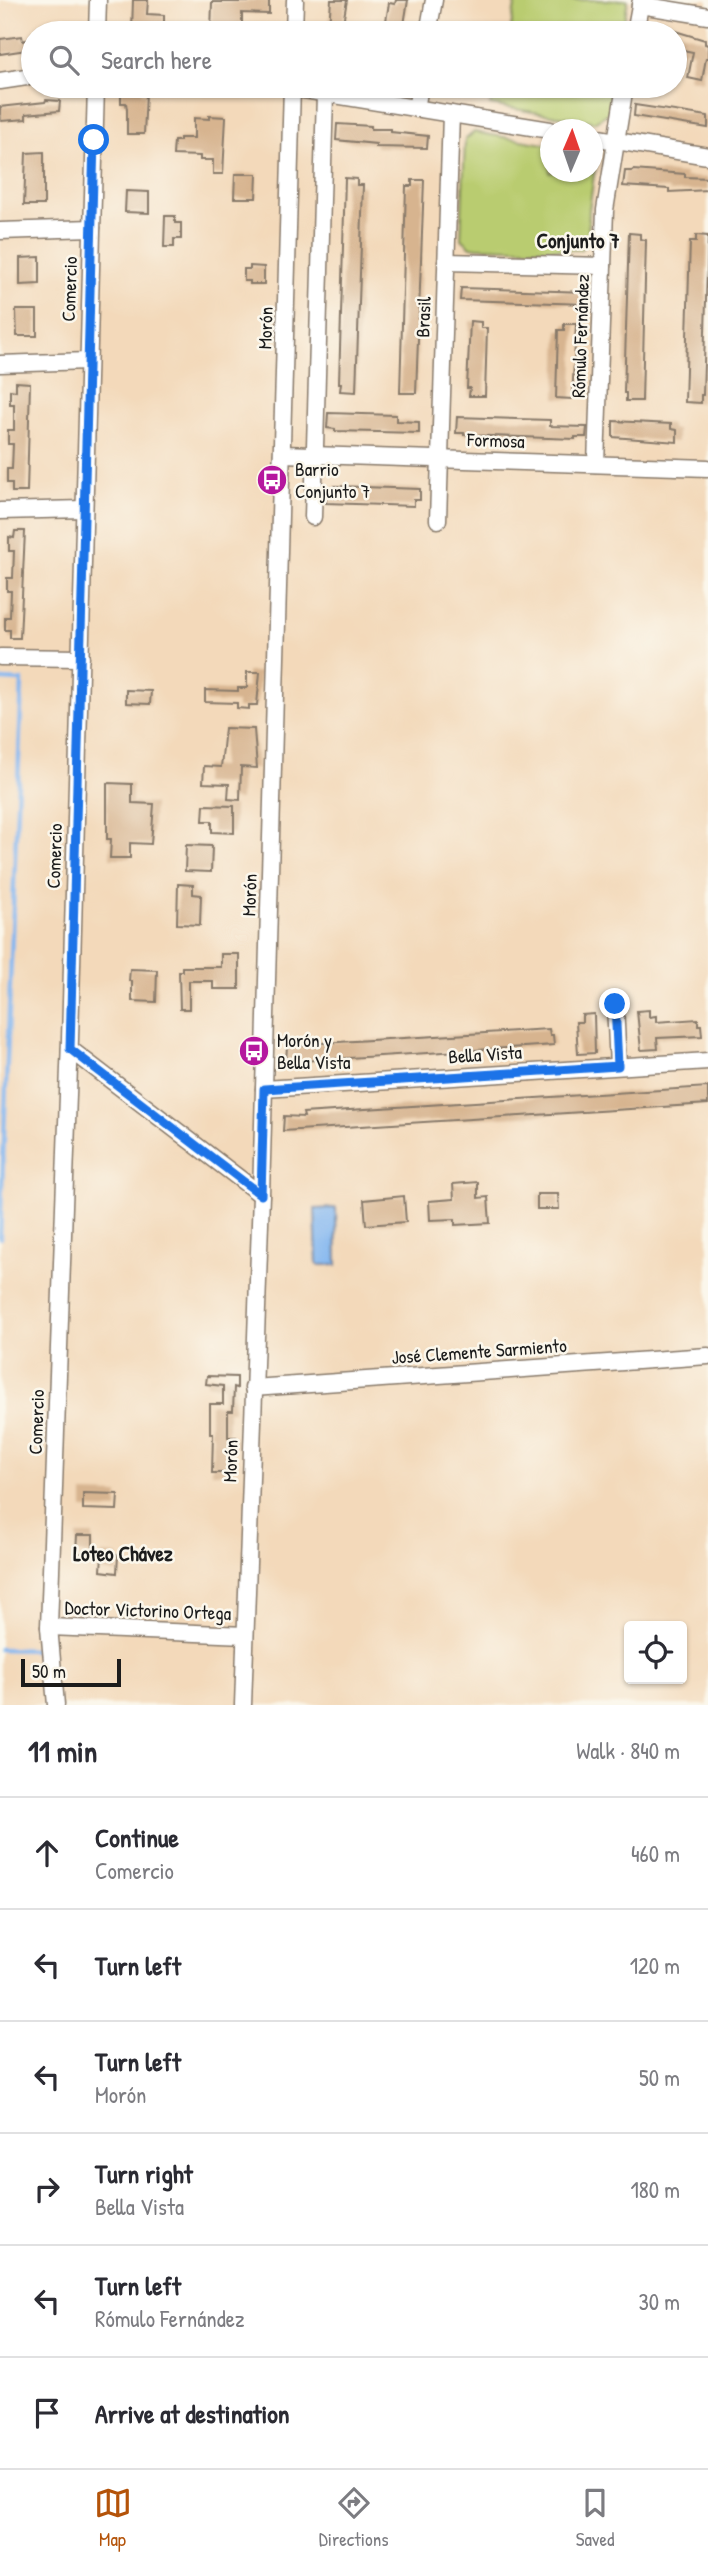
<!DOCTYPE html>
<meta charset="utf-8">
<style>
body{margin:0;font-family:"Patrick Hand",sans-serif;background:#f2f2f3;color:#2b2b33}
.controls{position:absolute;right:21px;bottom:21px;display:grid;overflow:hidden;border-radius:7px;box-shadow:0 2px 5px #0004}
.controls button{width:63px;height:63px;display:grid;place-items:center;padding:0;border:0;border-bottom:2px solid #e1e1e2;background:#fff;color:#2b2b33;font:35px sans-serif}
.compass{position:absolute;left:540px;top:119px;width:63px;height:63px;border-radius:50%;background:#fff;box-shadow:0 2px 5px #0004;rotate:2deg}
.scale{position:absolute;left:21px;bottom:18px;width:100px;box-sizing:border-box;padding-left:7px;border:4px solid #1c1c1c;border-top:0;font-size:19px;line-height:24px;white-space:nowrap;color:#1c1c1c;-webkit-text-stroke:5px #fbf7ec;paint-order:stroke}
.stop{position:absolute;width:21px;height:21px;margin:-16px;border:5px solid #1a73e8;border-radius:50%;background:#fff}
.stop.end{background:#1a73e8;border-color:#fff;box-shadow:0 2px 7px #0008}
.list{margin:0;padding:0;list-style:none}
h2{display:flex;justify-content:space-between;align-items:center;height:91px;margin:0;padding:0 28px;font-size:30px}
h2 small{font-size:23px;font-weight:400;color:#7c7c81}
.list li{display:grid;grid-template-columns:46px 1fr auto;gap:21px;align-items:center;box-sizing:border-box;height:112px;padding:0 28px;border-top:2px solid #e1e1e2}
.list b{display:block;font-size:26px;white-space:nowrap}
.list p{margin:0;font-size:23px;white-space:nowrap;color:#7c7c81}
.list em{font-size:23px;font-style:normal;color:#7c7c81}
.icon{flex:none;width:38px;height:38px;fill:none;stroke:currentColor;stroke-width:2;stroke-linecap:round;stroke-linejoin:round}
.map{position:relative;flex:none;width:708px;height:1705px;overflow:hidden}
.search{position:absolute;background:#fff;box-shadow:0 2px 5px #0004;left:21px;right:21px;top:21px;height:77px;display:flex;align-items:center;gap:18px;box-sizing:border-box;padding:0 24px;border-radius:38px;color:#7c7c81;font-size:26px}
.sheet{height:763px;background:#fff}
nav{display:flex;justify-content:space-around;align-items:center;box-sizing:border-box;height:98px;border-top:2px solid #e1e1e2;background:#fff;font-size:19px;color:#7c7c81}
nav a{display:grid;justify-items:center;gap:4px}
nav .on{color:#b45309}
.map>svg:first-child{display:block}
.green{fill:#b9cc6f;stroke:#6a7446;stroke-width:2}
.water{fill:#82b6f0;stroke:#4f6986;stroke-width:2}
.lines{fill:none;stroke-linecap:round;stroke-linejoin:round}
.stream{stroke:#82b6f0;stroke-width:4.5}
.building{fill:#d7b48f}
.street-casing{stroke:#887a6b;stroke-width:19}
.street{stroke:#fff;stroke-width:16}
.route{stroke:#1a73e8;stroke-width:9}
.labels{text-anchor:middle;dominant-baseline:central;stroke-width:5;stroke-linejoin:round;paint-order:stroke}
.street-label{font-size:19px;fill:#1c1c1c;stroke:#fbf7ec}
.poi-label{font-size:19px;fill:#1c1c1c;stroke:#fbf7ec;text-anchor:start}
.neighbourhood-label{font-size:21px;font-weight:bold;fill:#1c1c1c;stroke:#fbf7ec}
</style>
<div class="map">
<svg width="708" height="1705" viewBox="0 0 708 1705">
<rect width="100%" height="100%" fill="#fbf7ec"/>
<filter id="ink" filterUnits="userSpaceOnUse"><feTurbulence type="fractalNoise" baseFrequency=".0143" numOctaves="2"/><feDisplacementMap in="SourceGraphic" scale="14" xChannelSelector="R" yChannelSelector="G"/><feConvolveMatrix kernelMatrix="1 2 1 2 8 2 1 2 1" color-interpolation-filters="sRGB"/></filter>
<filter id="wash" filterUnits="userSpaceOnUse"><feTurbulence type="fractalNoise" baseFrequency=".00686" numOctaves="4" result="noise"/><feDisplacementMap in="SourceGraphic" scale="28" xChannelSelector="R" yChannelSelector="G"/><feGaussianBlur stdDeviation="1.57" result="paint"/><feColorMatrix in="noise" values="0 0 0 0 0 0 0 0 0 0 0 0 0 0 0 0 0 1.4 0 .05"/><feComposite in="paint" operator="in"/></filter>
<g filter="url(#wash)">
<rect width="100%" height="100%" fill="#f3d9ba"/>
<!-- green -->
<g class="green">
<polygon points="516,0 628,0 622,33 510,33"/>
<polygon points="494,86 614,86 610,112 594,122 490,105"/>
<polygon points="474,132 550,145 550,172 592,172 593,156 596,161 589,210 588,242 580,250 471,247 461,238 465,140"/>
</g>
<!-- water -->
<polygon class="water" points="336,1208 337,1265 317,1265 315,1209"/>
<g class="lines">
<!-- stream -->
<g class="stream">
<polyline points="0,680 22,681 0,1238"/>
<polyline points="0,1649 39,1650"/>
</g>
</g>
<g id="blocks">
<!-- building -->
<g class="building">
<polygon points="133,0 148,0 147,14 164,15 164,33 132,32"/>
<polygon points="248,0 269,0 269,14 242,13 242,25 227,25 227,33 211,33 212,2 248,2"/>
<polygon points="331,0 347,0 342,29 329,27"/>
<polygon points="396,0 408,0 403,31 401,33 384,33 389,3 395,4"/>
<polygon points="675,31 705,40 705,44 708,45 708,58 706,58 702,81 688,78 693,52 683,50 681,63 675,62"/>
<polygon points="22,36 23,41 31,39 33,49 0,54 0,39"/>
<polygon points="121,86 142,86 142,93 146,93 144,134 127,134 127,109 126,103 121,103"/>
<polygon points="46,100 60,101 59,111 26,114 26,119 1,121 0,107 45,102"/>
<polygon points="635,105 708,116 708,128 634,116"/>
<polygon points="209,116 226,117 223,174 213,174 213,160 200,160 200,156 173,155 174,141 180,141 180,138 194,138 194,118 209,119"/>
<polygon points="337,124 371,126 371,129 391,129 391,132 428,136 427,148 376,147 376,144 336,140"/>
<polygon points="44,152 44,205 24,205 26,153"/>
<polygon points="633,170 685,174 685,177 708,178 708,190 669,192 669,189 623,186 625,171 632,171"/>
<polygon points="235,174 257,174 256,198 234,198"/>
<polygon points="345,178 357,179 357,185 363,185 356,392 340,391 341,383 339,383"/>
<polygon points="412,180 424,180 416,393 400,393 406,186 412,186"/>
<polygon points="126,191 149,192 149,213 125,212"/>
<polygon points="165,216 175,216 175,223 181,223 181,239 174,239 174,247 164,247"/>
<polygon points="629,233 640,234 640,239 646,240 642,401 626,401 626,393 624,393"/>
<polygon points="696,235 708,236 703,395 701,395 701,403 685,402 690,241 696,241"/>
<polygon points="40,257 40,284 20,285 20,258"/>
<polygon points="250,266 264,267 264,284 250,284 250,281 244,281 244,269 250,269"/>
<polygon points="461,288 587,292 587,304 460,300"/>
<polygon points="16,310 37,310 37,336 17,336"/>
<polygon points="470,321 481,322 481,328 487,328 485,396 469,396 470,388 467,388"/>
<polygon points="564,324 576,324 572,399 556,398 558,330 564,330"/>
<polygon points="16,382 30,383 27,492 12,492 12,483 7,483 7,469 12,469 13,444 8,444 8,430 14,430 14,404 10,404 10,390 16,391"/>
<polygon points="328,413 396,415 396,421 419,422 419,433 335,431 335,429 327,428"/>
<polygon points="457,417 550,420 550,426 587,427 586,437 575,437 575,439 464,435 464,433 456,433"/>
<polygon points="613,421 671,424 671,429 677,430 677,442 613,437"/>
<polygon points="334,486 420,489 420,500 414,500 414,506 326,503 326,488 334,488"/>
<polygon points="15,531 25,531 20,638 10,638 10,630 5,630 5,617 10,617 11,591 7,591 7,578 13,578 14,551 9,551 9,537 14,538"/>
<polygon points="247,672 260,672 257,705 249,705 249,709 237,708 237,703 205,702 205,690 238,691 238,688 247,688"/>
<polygon points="126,690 151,691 150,704 126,703"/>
<polygon points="225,728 254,729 257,768 241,767 240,800 228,799 229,784 203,783 204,766 221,767"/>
<polygon points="107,783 132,784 132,803 154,804 151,844 130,843 130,858 110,858 111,839 107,839"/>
<polygon points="204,805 234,806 234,833 212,832 212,821 203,821"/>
<polygon points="186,845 212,846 211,872 185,871"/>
<polygon points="178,884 193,885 193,894 201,895 200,925 177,924"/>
<polygon points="221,954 239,954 239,989 213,989 213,981 189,981 189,1009 180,1009 179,971 182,971 182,967 221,967"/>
<polygon points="130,969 157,970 156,1002 132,1001 132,981 129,981"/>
<polygon points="649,1010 649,1017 656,1016 656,1022 698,1019 698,1025 701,1025 702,1036 657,1038 658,1049 641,1050 637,1011"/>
<polygon points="594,1014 595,1053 578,1054 576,1022 582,1022 582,1015"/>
<polygon points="549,1029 550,1035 553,1035 554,1045 286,1062 287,1046 306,1046 306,1044"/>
<polygon points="708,1087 708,1104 283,1131 284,1116 304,1117 303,1113"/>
<polygon points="478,1182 478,1198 488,1197 490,1223 455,1225 455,1219 430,1220 429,1201 454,1199 453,1184"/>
<polygon points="537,1194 558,1194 559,1209 537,1209"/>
<polygon points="404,1196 406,1222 366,1225 364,1200"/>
<polygon points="207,1376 237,1377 237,1388 234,1387 233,1411 228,1411 228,1437 236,1437 235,1447 232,1447 231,1473 212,1473 213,1434 210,1434 210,1404 223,1404 223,1386 206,1384"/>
<polygon points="83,1493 118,1494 117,1510 83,1509"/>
<polygon points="77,1535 93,1535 93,1554 76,1553"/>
<polygon points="102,1554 118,1555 117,1573 101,1571"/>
</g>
</g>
</g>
<g filter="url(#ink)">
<use href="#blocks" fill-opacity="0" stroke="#887a6b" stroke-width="2"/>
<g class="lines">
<!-- street casing -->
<g class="street-casing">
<g id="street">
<polyline points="640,5 708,16"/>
<polyline points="97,33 98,0"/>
<polyline points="294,33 295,0"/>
<polyline points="428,33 434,0"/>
<polyline points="635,33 641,0"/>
<polyline points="0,81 33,76"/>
<polyline points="292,88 550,130"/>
<polyline points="416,109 420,86"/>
<polyline points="592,137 708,156"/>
<polyline points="0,231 92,228"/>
<polyline points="446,262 603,266"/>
<polyline points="0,364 88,361"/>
<polyline points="282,454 708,468"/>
<polyline points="596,464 605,210 625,86"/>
<polyline points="0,511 84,509"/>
<polyline points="313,517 325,94"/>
<polyline points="438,520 451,114"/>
<polyline points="0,657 81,658"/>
<polyline points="615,1004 618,1066"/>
<polyline points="70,1049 261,1195"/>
<polyline points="264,1089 708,1061"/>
<polyline points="253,1388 708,1356"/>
<polyline points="49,1627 245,1635"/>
<polyline points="56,1705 49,1627 70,1039 96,86"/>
<polyline points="243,1705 261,1195 292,86"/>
</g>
</g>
<!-- street -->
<use href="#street" class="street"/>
</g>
</g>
<g class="lines" filter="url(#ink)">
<!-- route -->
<polyline class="route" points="94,140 70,1049 261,1195 264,1089 618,1066 615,1004"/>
</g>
<!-- icons -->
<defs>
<g id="bus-disc" transform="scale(1.575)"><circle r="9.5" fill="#b5179e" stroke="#fbf7ec"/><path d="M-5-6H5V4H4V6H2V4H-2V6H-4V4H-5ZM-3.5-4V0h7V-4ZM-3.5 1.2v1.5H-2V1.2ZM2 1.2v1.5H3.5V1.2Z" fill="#fff"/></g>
</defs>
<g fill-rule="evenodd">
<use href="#bus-disc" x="272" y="480"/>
<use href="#bus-disc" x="254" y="1051"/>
</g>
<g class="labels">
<!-- street labels -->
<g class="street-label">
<text transform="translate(69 289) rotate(-88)">Comercio</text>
<text transform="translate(423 317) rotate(-88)">Brasil</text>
<text transform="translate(265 328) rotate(-88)">Morón</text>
<text transform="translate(580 336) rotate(-88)">Rómulo Fernández</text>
<text transform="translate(496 440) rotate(2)">Formosa</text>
<text transform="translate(54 856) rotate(-88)">Comercio</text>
<text transform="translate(249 895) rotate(-88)">Morón</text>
<text transform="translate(485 1054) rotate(-4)">Bella Vista</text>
<text transform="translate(479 1351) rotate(-4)">José Clemente Sarmiento</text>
<text transform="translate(36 1422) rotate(-88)">Comercio</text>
<text transform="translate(230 1461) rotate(-88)">Morón</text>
<text transform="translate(148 1610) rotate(2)">Doctor Victorino Ortega</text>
</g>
<!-- poi labels -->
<g class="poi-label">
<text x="295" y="469">Barrio<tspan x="295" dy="22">Conjunto 7</tspan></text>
<text x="277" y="1040">Morón y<tspan x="277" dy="22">Bella Vista</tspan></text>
</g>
<!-- neighbourhood labels -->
<g class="neighbourhood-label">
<text x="578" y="240">Conjunto 7</text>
<text x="123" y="1553">Loteo Chávez</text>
</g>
</g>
</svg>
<div class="controls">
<button><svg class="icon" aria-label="locate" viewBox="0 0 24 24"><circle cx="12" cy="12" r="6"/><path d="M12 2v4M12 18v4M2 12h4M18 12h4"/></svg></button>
</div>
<svg class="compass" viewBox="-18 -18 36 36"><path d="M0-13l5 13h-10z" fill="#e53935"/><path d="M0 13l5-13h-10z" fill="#7c7c81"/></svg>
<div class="scale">50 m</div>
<div class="stop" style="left:94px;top:140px"></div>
<div class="stop end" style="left:615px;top:1004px"></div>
<div class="search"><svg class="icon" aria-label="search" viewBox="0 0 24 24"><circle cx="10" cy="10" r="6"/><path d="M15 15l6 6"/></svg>Search here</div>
</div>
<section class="sheet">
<h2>11 min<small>Walk · 840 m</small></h2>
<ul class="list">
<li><svg class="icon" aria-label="ahead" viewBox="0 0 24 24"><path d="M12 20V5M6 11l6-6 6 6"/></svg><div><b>Continue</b><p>Comercio</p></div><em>460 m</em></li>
<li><svg class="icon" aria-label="left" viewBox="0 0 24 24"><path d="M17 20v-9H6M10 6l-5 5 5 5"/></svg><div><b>Turn left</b></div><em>120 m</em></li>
<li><svg class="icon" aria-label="left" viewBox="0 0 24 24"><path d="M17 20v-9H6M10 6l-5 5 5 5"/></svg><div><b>Turn left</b><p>Morón</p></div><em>50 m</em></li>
<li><svg class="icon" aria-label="right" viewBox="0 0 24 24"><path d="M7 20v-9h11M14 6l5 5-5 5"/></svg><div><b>Turn right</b><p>Bella Vista</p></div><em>180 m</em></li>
<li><svg class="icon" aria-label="left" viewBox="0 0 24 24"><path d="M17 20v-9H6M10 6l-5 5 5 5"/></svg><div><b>Turn left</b><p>Rómulo Fernández</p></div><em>30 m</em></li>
<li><svg class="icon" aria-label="arrive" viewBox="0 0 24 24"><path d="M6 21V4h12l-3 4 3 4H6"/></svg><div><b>Arrive at destination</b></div></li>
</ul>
</section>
<nav>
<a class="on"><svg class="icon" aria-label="map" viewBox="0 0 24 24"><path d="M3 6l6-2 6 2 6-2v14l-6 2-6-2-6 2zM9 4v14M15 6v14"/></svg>Map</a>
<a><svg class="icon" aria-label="directions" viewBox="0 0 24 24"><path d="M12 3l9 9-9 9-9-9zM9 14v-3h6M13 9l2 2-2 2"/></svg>Directions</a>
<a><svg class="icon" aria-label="saved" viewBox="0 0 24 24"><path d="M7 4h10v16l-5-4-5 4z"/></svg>Saved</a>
</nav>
